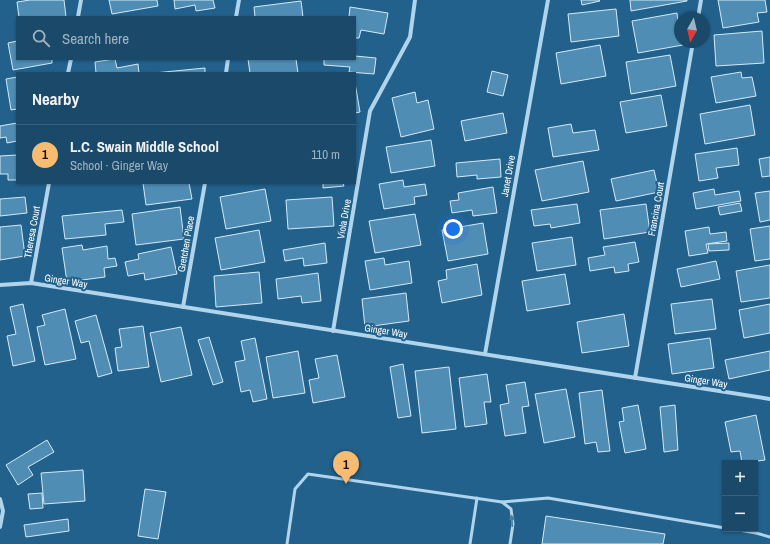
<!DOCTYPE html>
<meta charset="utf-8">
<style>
body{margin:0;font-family:"Archivo Narrow",sans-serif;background:#275371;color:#f1f3f6}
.controls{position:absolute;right:12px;bottom:12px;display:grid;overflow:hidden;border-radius:0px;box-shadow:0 1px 3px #0004}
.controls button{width:36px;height:36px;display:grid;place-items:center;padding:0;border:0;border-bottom:1px solid #38617d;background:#1a4969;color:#f1f3f6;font:20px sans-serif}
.compass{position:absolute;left:674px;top:12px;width:36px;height:36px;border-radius:50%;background:#1a4969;box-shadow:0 1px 3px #0004;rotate:188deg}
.you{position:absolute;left:453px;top:229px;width:14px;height:14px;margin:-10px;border:3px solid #fff;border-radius:50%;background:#1a73e8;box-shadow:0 0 0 6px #1a73e833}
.badge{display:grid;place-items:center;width:26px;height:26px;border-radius:50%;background:#f7bc72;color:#111;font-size:13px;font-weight:700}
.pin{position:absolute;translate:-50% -33px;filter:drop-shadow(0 1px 2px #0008)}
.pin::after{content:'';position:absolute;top:21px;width:14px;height:12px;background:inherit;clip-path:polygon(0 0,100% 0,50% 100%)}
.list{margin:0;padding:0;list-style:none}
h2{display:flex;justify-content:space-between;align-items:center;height:52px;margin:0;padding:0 16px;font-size:17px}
h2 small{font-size:13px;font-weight:400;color:#9fb2c0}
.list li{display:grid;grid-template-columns:26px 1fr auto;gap:12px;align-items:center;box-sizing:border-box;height:60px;padding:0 16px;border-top:1px solid #38617d}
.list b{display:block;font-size:15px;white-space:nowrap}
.list p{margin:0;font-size:13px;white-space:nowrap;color:#9fb2c0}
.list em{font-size:13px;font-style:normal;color:#9fb2c0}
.icon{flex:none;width:22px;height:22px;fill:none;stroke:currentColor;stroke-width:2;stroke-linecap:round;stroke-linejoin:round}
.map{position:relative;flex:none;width:770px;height:544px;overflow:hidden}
.search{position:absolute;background:#1a4969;box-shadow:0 1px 3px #0004;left:16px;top:16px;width:340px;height:44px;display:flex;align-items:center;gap:10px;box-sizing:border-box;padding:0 14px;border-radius:0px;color:#9fb2c0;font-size:15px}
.panel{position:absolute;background:#1a4969;box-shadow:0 1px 3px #0004;left:16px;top:72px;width:340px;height:112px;border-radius:0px}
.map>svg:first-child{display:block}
.building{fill:#4f8db5;stroke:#d5eaf8}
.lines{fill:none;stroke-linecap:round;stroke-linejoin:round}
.service{stroke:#b0d4eb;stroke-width:3}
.minor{stroke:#b0d4eb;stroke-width:4}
.oneway{fill:#467ea4}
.labels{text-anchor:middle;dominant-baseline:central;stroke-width:4;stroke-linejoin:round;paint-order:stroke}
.street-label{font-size:10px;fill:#fff;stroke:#22618c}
</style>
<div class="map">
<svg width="770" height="544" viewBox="0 0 770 544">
<rect width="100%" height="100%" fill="#22618c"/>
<!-- building -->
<g class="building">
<polygon points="30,0 64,0 66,17 19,17 17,2"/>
<polygon points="109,0 157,0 158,6 112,14"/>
<polygon points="174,0 213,0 215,8 196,11 195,5 175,9"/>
<polygon points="581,0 599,0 600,1 582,5"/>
<polygon points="630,0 687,0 687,1 631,11"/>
<polygon points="718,0 765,0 767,12 757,13 759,22 723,28"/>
<polygon points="301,1 303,17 255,17 254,7"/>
<polygon points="350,7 388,13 384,34 361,30 359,38 355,38 355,17 349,17"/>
<polygon points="616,9 619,36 571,42 568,14"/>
<polygon points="677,13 680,42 683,42 683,45 638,53 632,21"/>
<polygon points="762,31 764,63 716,66 714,35"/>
<polygon points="17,41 17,59 52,59 52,63 13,70 8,43"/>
<polygon points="600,45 606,76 561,84 556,53"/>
<polygon points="670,55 676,86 631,94 626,62"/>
<polygon points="355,56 376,58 374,74 349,72 350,67 324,65 324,59 355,59"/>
<polygon points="115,59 117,68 138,64 139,73 96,73 95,62"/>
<polygon points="248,59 296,59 298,73 250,73"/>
<polygon points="205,68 205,73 154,73"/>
<polygon points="492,71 508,75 503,96 487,92"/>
<polygon points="741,72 742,78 752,77 756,96 716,103 711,77"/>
<polygon points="17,77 17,109 11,110 6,79"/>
<polygon points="355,83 360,112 355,113"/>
<polygon points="415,92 417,103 428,100 434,129 401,137 392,98"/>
<polygon points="661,95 667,126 626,133 620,102"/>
<polygon points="750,105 755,135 705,144 700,114"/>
<polygon points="503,113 507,133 465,141 461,121"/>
<polygon points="17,123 17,141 7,143 6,137 0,138 0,126"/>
<polygon points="571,124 573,133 595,130 599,150 553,157 548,128"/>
<polygon points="431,140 435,166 391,173 386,147"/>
<polygon points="737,148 739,165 716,168 718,178 699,181 695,154"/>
<polygon points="17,155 17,180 8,180 8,174 0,174 0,156"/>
<polygon points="770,157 770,176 762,177 759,159"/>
<polygon points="500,159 501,177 477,179 477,175 457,177 456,163"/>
<polygon points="583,161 589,192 542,201 535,170"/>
<polygon points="654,170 659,192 616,201 611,179"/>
<polygon points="403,180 404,187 425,184 427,195 414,197 415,204 384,209 379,184"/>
<polygon points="143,183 189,183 192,199 146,205"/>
<polygon points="323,183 343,183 344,186 323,188"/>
<polygon points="493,187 497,213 473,216 472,210 452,213 450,201 459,200 458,193"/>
<polygon points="265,189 271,221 226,229 220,197"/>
<polygon points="714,189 715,195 739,191 741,201 696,209 693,193"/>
<polygon points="770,191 770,220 760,222 755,193"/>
<polygon points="25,197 27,213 0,216 0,199"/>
<polygon points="332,197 334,226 288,229 286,200"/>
<polygon points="740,203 742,211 720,215 718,207"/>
<polygon points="577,204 580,223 551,228 550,224 534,226 531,210"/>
<polygon points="646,204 650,232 604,239 600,210"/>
<polygon points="180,207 184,239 136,245 132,214"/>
<polygon points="122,210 124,222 105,224 106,235 65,239 62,216"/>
<polygon points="415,214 421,245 375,253 369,221"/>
<polygon points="483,223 488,254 448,261 442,230"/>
<polygon points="21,225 25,256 0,260 0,227"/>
<polygon points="770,226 770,259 755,261 750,229"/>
<polygon points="709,227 710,234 726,232 727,241 706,244 708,253 689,256 685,231"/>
<polygon points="259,230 265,262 221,270 215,238"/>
<polygon points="572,237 576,265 537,271 532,243"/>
<polygon points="635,242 639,262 628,264 629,271 615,273 614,267 590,271 588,258 605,255 603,247"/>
<polygon points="325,243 327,263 304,266 303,258 285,261 283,250"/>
<polygon points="729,243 729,250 709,251 708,244"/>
<polygon points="82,245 83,250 107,246 108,259 115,258 117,266 104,268 105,277 67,282 62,248"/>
<polygon points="171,247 177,274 145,280 144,273 128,276 125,262 139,259 138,254"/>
<polygon points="384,258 385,265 409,261 412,283 370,290 365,261"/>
<polygon points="716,261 720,279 681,287 677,269"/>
<polygon points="477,264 482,295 442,303 438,281 447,279 446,270"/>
<polygon points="770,265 770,298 741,302 736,271"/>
<polygon points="259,272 262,303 216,307 214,276"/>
<polygon points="318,273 321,301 302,303 301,296 278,299 276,279"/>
<polygon points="565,274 570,304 527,311 522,281"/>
<polygon points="406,293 409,321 365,327 362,299"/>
<polygon points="712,299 716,329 675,334 671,304"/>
<polygon points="23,304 35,361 13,366 7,336 16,334 10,307"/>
<polygon points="770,304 770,333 744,338 739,310"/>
<polygon points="65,309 76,359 45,365 37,327 45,325 42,315"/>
<polygon points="624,314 629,346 582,353 577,322"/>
<polygon points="96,315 112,373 98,377 89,341 81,343 75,321"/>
<polygon points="143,326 149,367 118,371 115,348 122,347 119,329"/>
<polygon points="181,327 192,375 161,382 150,333"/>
<polygon points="209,337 223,382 213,385 198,340"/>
<polygon points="255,338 267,399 253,402 250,390 241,392 235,362 245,360 241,341"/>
<polygon points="710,338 714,368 672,374 668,344"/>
<polygon points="298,351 305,393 273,398 266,357"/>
<polygon points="770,351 770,370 729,379 725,360"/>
<polygon points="337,355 345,397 313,403 309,380 319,378 315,359"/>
<polygon points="403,364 411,416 398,418 390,367"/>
<polygon points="449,367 456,429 422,433 415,371"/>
<polygon points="487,374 491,402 484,402 487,424 465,427 459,378"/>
<polygon points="525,382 529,406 522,407 526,433 505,436 500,405 509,403 506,385"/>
<polygon points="566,389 575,437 544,443 535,394"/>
<polygon points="602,390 610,451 598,452 596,442 585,444 579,393"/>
<polygon points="638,405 646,449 625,453 619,422 624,421 622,408"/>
<polygon points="675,405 678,450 664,452 660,407"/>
<polygon points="756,415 765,460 742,463 740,451 731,452 725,422"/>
<polygon points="47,440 54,452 28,467 33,475 18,485 6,465"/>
<polygon points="83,470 85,501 44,504 41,473"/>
<polygon points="145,489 166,492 158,539 138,536"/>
<polygon points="42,493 43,508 30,509 28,494"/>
<polygon points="546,516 665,534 663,544 542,544"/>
<polygon points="68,519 69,531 26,537 24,525"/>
</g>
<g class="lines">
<!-- service -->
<g class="service">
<polyline points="502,502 511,509 513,524 510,544"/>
<polyline points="733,529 756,533 770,537"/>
<polyline points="287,544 295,489 308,474 502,502 548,498 725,528"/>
<polyline points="470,544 477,498"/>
</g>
<!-- minor -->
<g class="minor">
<polyline points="78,17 81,0"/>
<polyline points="236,17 239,0"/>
<polyline points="698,18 701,0"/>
<polyline points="68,73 71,59"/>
<polyline points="226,73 228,59"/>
<polyline points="31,283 49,183"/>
<polyline points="0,285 31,283 770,399"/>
<polyline points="183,307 205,183"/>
<polyline points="333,331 370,111 410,37 415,0"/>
<polyline points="485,354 548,0"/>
<polyline points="635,378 693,42"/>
<polyline points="0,499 3,511 0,527"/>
</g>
</g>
<!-- one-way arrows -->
<defs><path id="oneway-solid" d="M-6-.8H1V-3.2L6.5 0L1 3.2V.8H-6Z"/></defs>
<use class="oneway" href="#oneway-solid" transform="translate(512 521) rotate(-93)"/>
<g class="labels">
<!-- street labels -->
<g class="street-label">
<text transform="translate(508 176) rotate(-80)">Janet Drive</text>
<text transform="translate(656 209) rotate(-80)">Francina Court</text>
<text transform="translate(344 219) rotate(-80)">Viola Drive</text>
<text transform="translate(32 232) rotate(-80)">Theresa Court</text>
<text transform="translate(186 244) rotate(-80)">Gretchen Place</text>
<text transform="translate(66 281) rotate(9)">Ginger Way</text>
<text transform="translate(386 331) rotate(9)">Ginger Way</text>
<text transform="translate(706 381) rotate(9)">Ginger Way</text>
</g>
</g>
</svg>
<div class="controls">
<button>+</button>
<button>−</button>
</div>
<svg class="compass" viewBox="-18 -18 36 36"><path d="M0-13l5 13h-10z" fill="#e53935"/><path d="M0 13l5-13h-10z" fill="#9fb2c0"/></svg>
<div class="you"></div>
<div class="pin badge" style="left:346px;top:484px">1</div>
<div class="search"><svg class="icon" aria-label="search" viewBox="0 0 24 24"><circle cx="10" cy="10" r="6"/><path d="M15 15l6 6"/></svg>Search here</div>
<section class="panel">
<h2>Nearby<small></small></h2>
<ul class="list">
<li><span class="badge">1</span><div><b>L.C. Swain Middle School</b><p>School · Ginger Way</p></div><em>110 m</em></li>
</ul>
</section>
</div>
